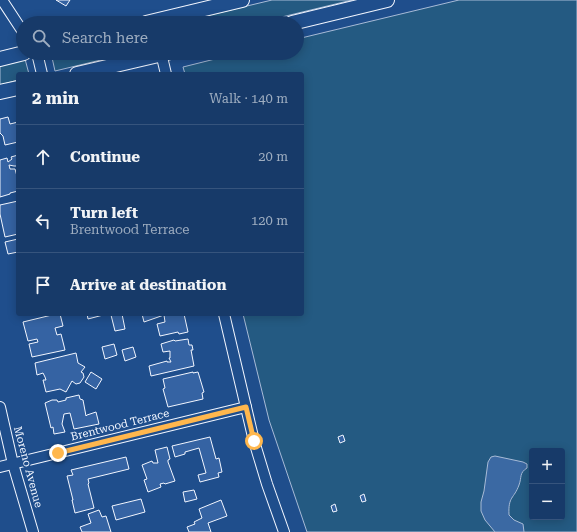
<!DOCTYPE html>
<meta charset="utf-8">
<style>
body{margin:0;font-family:"Roboto Serif",serif;background:#244571;color:#f1f3f6}
.controls{position:absolute;right:12px;bottom:12px;display:grid;overflow:hidden;border-radius:4px;box-shadow:0 2px 10px #0003}
.controls button{width:36px;height:36px;display:grid;place-items:center;padding:0;border:0;border-bottom:1px solid #36547d;background:#173a69;color:#f1f3f6;font:20px sans-serif}
.stop{position:absolute;width:12px;height:12px;margin:-9px;border:3px solid #ffb74d;border-radius:50%;background:#fff}
.stop.end{background:#ffb74d;border-color:#fff;box-shadow:0 1px 4px #0008}
.list{margin:0;padding:0;list-style:none}
h2{display:flex;justify-content:space-between;align-items:center;height:52px;margin:0;padding:0 16px;font-size:17px}
h2 small{font-size:13px;font-weight:400;color:#9eadc0}
.list li{display:grid;grid-template-columns:26px 1fr auto;gap:12px;align-items:center;box-sizing:border-box;height:64px;padding:0 16px;border-top:1px solid #36547d}
.list b{display:block;font-size:15px;white-space:nowrap}
.list p{margin:0;font-size:13px;white-space:nowrap;color:#9eadc0}
.list em{font-size:13px;font-style:normal;color:#9eadc0}
.icon{flex:none;width:22px;height:22px;fill:none;stroke:currentColor;stroke-width:2;stroke-linecap:round;stroke-linejoin:round}
.map{position:relative;flex:none;width:577px;height:532px;overflow:hidden}
.search{position:absolute;background:#173a69;box-shadow:0 2px 10px #0003;left:16px;top:16px;width:288px;height:44px;display:flex;align-items:center;gap:10px;box-sizing:border-box;padding:0 14px;border-radius:22px;color:#9eadc0;font-size:15px}
.panel{position:absolute;background:#173a69;box-shadow:0 2px 10px #0003;left:16px;top:72px;width:288px;height:244px;border-radius:4px}
.map>svg:first-child{display:block}
.green{fill:#245a82;stroke:#a8bbd7;fill-rule:evenodd}
.water{fill:#3b69a3;stroke:#a8bbd7}
.building{fill:#3563a3;stroke:#f2f6ff}
.lines{fill:none;stroke-linecap:round;stroke-linejoin:round}
.street-casing{stroke:#f2f6ff;stroke-width:12}
.secondary-casing{stroke:#f2f6ff;stroke-width:16}
.street{stroke:#1f4e8c;stroke-width:10}
.secondary{stroke:#1f4e8c;stroke-width:14}
.route{stroke:#ffb74d;stroke-width:5}
.labels{text-anchor:middle;dominant-baseline:central;stroke-width:3;stroke-linejoin:round;paint-order:stroke}
.street-label{font-size:11px;fill:#f2f6ff;stroke:#1f4e8c}
</style>
<div class="map">
<svg width="577" height="532" viewBox="0 0 577 532">
<rect width="100%" height="100%" fill="#1f4e8c"/>
<!-- green -->
<g class="green">
<polygon points="272,0 352,0 257,23 176,23"/>
<path d="M459,0h118v532h-270l-38,-112 -26,-106h59v-240h-117l-2,-7 56,-14h58v-14zM532,451h30v66h-30z"/>
<polygon points="51,53 130,53 55,71"/>
<polygon points="25,59 29,74 18,74 18,80 0,85 0,65"/>
</g>
<!-- water -->
<path class="water" d="M495,456l28,6 4,2v4c-8,5 -5,9 -8,17 -5,14 -11,11 -10,30l5,5 9,4 1,8h-29l-10,-12 -4,-9v-9l3,-11 4,-29 3,-5z"/>
<!-- building -->
<g class="building">
<polygon points="56,0 70,0 66,6"/>
<polygon points="8,117 10,124 18,122 18,142 5,145 3,136 0,133 0,119"/>
<polygon points="18,155 18,166 14,166 9,165 10,169 15,169 18,180 18,191 10,193 10,194 0,197 0,160 7,158 8,162 12,159 11,157"/>
<polygon points="18,201 18,234 5,237 0,214 0,205"/>
<polygon points="18,239 18,252 8,254 5,242"/>
<polygon points="56,314 60,314 63,326 55,328 57,335 61,334 65,350 32,357 29,344 38,342 37,339 28,341 23,322"/>
<polygon points="87,314 107,314 88,319"/>
<polygon points="117,314 122,314 125,329 115,331 111,315"/>
<polygon points="142,314 184,314 188,332 179,334 178,332 160,336 157,324 165,322 164,315 144,322"/>
<polygon points="188,339 189,345 192,345 193,350 191,350 194,366 151,376 149,366 167,361 167,362 171,362 169,358 170,358 170,351 163,352 161,344 174,340 175,341"/>
<polygon points="114,344 117,355 105,359 102,347"/>
<polygon points="133,347 136,357 125,361 122,350"/>
<polygon points="76,353 78,363 85,367 81,372 83,373 84,377 80,383 76,384 72,381 66,392 60,389 46,392 43,380 46,380 45,377 43,373 37,375 35,363"/>
<polygon points="91,372 102,379 96,389 85,382"/>
<polygon points="193,372 193,373 198,372 204,392 202,393 203,399 168,407 163,389 165,388 163,379"/>
<polygon points="79,395 80,399 83,400 86,416 87,415 96,412 99,424 74,429 70,413 64,414 62,424 65,432 54,434 53,427 51,428 45,403 52,400 57,400 58,402 66,400 66,398"/>
<polygon points="343,435 345,441 340,443 338,437"/>
<polygon points="210,437 216,459 219,458 222,472 218,473 219,477 200,482 198,475 206,473 199,448 185,452 185,454 175,457 172,446"/>
<polygon points="167,447 170,459 168,460 168,462 175,481 165,484 164,483 160,484 161,487 148,492 144,480 147,479 142,465 152,461 153,463 158,463 155,450"/>
<polygon points="126,457 129,469 88,479 89,483 88,484 94,508 75,513 72,500 73,500 67,476 73,475 71,470"/>
<polygon points="194,490 197,499 185,502 183,492"/>
<polygon points="364,494 366,501 362,502 360,496"/>
<polygon points="141,499 145,512 116,520 112,506"/>
<polygon points="221,500 227,516 208,523 211,532 189,532 187,527 195,524 194,522 202,518 199,509"/>
<polygon points="335,504 337,511 333,512 331,506"/>
<polygon points="99,510 102,517 106,516 111,532 82,532 80,527 91,523 88,514"/>
</g>
<g class="lines">
<!-- street casing -->
<g class="street-casing">
<g id="street">
<polyline points="2,0 23,32"/>
<polyline points="37,53 42,74"/>
<polyline points="161,53 166,74"/>
<polyline points="224,314 254,441 267,484 284,532"/>
<polyline points="0,407 13,464 33,532"/>
<polyline points="0,467 246,407"/>
</g>
</g>
<!-- secondary casing -->
<g class="secondary-casing">
<g id="secondary">
<polyline points="146,23 242,0"/>
<polyline points="292,23 387,0"/>
<polyline points="0,59 24,53"/>
<polyline points="77,74 167,53"/>
<polyline points="0,92 18,88"/>
</g>
</g>
<!-- street -->
<use href="#street" class="street"/>
<!-- secondary -->
<use href="#secondary" class="secondary"/>
</g>
<g class="lines">
<!-- route -->
<polyline class="route" points="58,453 246,407 254,441"/>
</g>
<g class="labels">
<!-- street labels -->
<g class="street-label">
<text transform="translate(120 425) rotate(-14)">Brentwood Terrace</text>
<text transform="translate(28 467) rotate(75)">Moreno Avenue</text>
</g>
</g>
</svg>
<div class="controls">
<button>+</button>
<button>−</button>
</div>
<div class="stop" style="left:254px;top:441px"></div>
<div class="stop end" style="left:58px;top:453px"></div>
<div class="search"><svg class="icon" aria-label="search" viewBox="0 0 24 24"><circle cx="10" cy="10" r="6"/><path d="M15 15l6 6"/></svg>Search here</div>
<section class="panel">
<h2>2 min<small>Walk · 140 m</small></h2>
<ul class="list">
<li><svg class="icon" aria-label="ahead" viewBox="0 0 24 24"><path d="M12 20V5M6 11l6-6 6 6"/></svg><div><b>Continue</b></div><em>20 m</em></li>
<li><svg class="icon" aria-label="left" viewBox="0 0 24 24"><path d="M17 20v-9H6M10 6l-5 5 5 5"/></svg><div><b>Turn left</b><p>Brentwood Terrace</p></div><em>120 m</em></li>
<li><svg class="icon" aria-label="arrive" viewBox="0 0 24 24"><path d="M6 21V4h12l-3 4 3 4H6"/></svg><div><b>Arrive at destination</b></div></li>
</ul>
</section>
</div>
